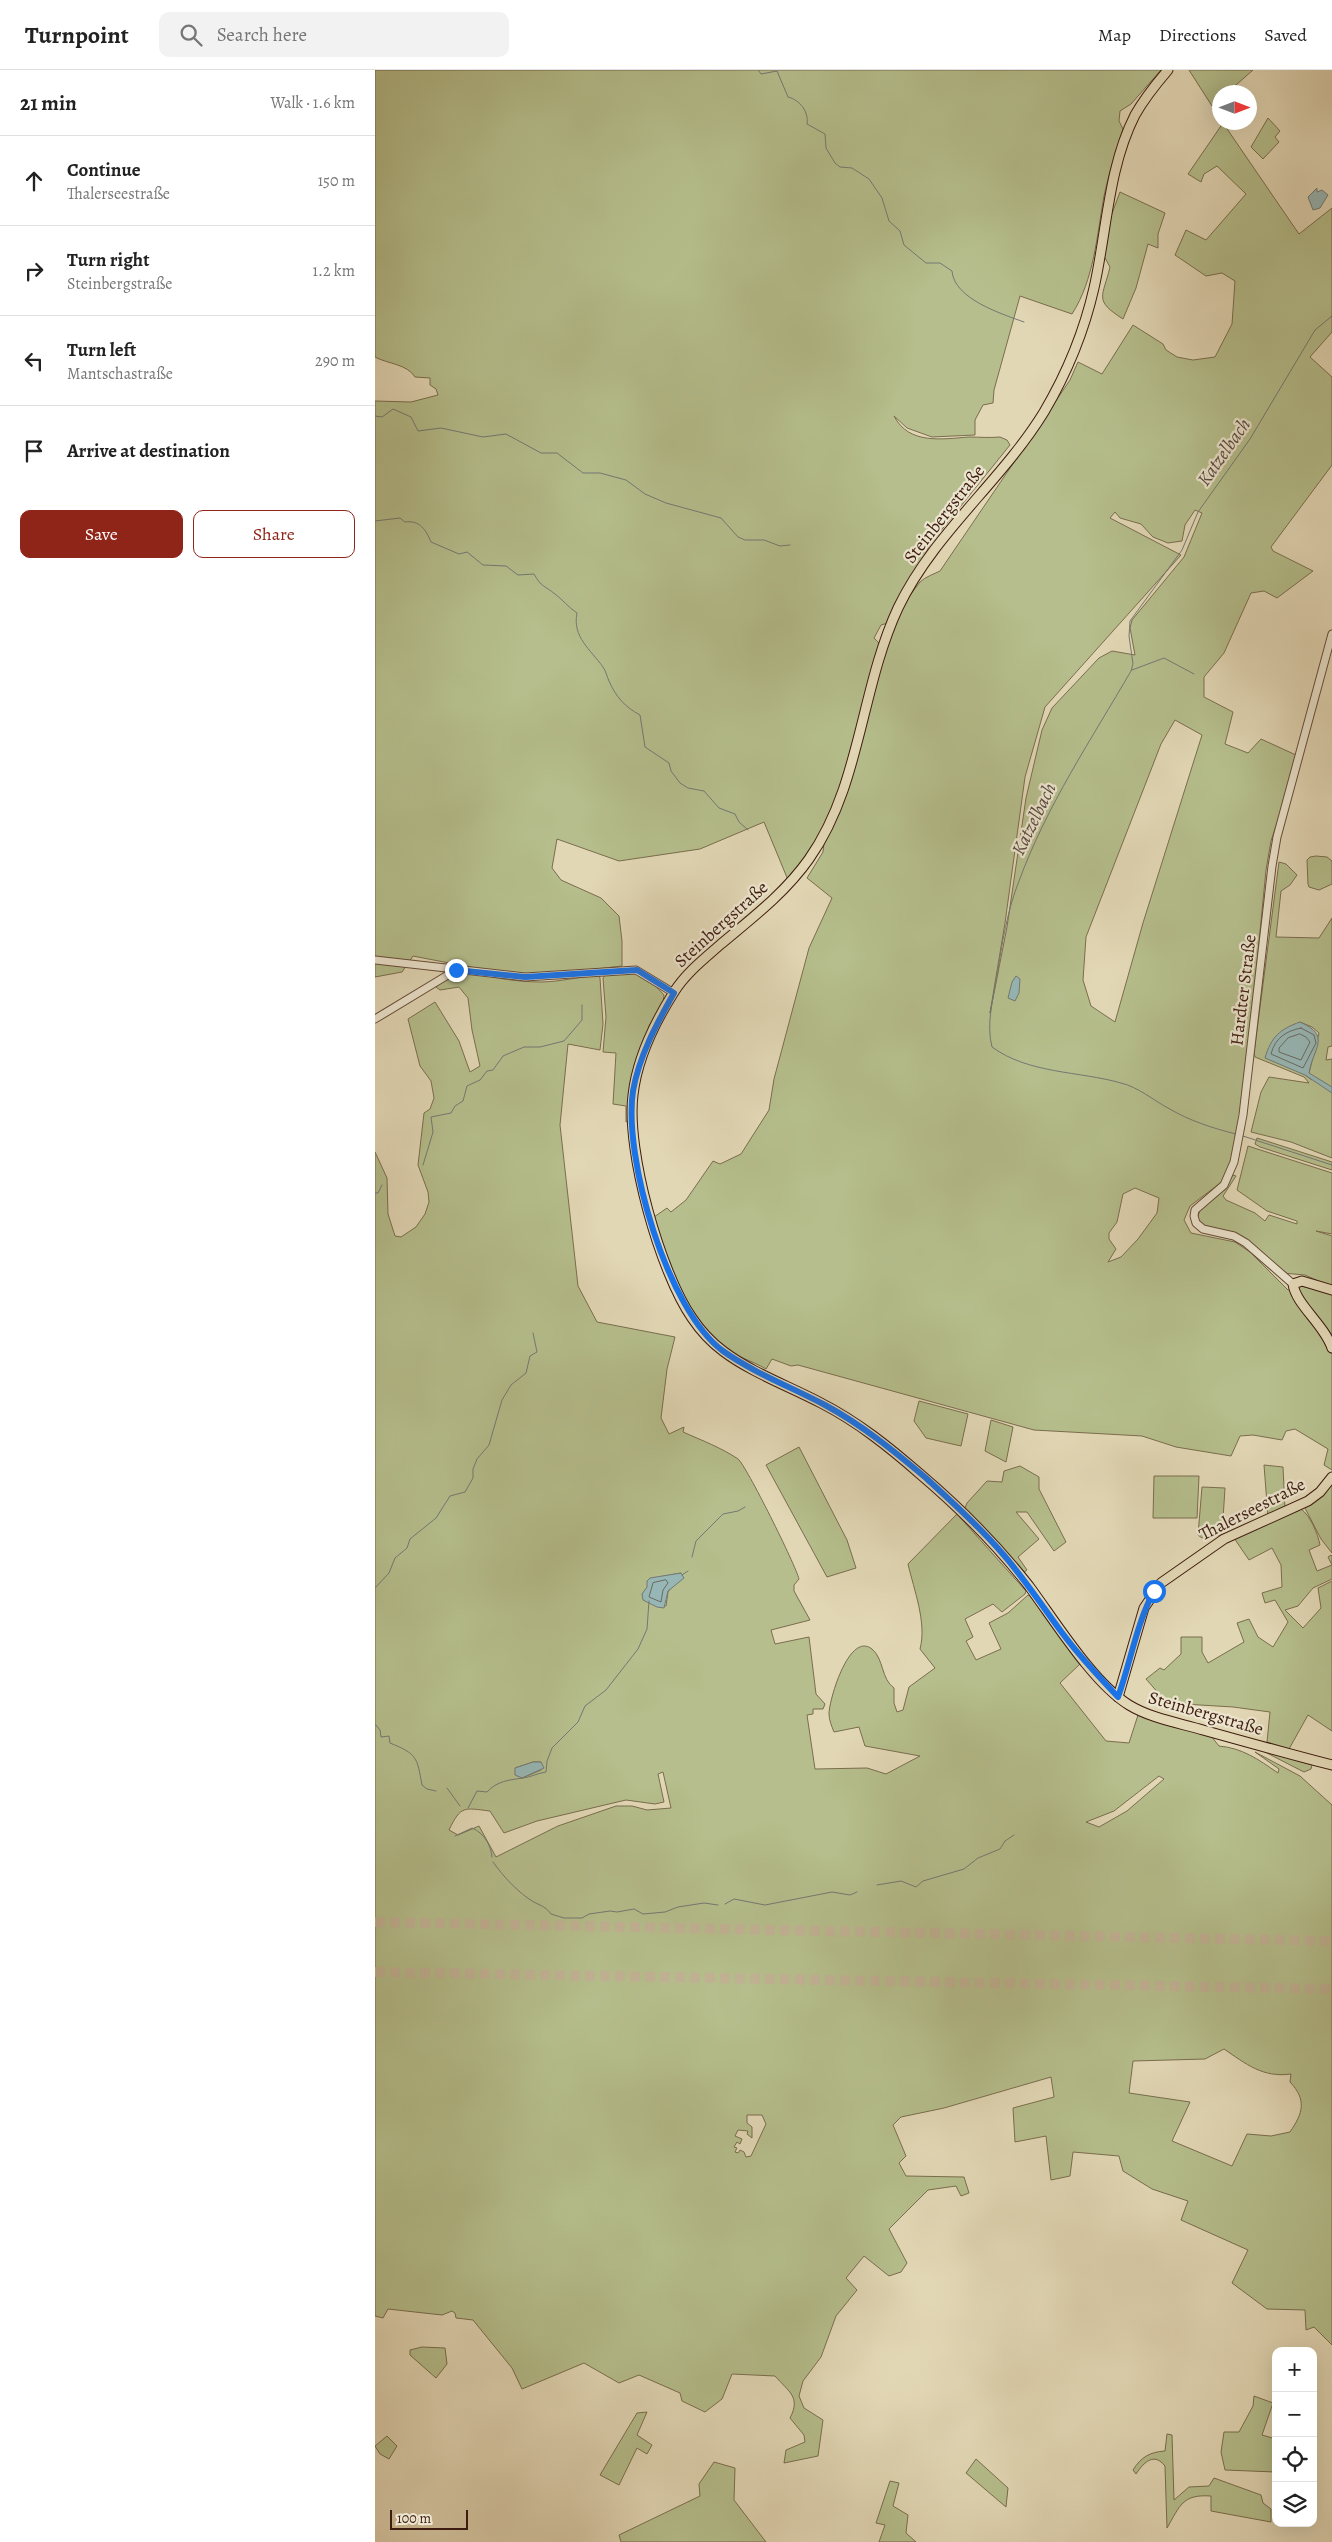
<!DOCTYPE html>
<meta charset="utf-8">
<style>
body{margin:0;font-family:Alegreya,serif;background:#f2f2f2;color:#222}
.controls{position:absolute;right:15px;bottom:15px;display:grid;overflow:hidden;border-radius:10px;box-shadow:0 5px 20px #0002}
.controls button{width:45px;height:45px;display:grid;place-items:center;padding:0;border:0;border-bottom:1px solid #e0e0e0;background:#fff;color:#222;font:25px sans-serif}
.compass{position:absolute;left:837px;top:15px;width:45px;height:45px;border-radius:50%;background:#fff;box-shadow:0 5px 20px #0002;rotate:90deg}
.scale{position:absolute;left:15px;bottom:12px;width:78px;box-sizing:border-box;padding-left:5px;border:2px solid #3e1c0f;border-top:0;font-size:14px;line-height:18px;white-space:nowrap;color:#3e1c0f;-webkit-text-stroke:4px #ece5cf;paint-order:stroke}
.stop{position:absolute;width:15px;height:15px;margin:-11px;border:4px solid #1a73e8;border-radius:50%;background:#fff}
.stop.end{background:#1a73e8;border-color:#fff;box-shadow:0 1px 5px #0008}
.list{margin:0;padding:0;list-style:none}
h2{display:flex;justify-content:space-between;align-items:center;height:65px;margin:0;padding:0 20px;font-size:21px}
h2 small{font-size:16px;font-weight:400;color:#767676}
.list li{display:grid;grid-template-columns:32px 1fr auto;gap:15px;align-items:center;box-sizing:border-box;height:90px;padding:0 20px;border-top:1px solid #e0e0e0}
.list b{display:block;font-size:19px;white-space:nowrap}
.list p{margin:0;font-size:16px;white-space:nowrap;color:#767676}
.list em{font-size:16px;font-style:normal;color:#767676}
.actions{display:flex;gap:10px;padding:15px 20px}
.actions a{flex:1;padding:11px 0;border:1px solid #8f2418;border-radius:10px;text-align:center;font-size:18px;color:#8f2418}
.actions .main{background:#8f2418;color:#fff}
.icon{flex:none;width:28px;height:28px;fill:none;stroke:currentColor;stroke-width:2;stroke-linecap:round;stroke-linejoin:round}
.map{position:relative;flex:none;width:957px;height:2472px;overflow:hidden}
header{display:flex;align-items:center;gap:30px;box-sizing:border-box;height:70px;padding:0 25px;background:#fff;border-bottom:1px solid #e0e0e0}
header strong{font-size:24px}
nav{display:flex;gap:28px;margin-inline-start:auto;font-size:18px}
.search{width:350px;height:45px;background:#f2f2f2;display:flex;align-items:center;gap:12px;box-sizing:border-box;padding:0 18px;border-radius:10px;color:#767676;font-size:19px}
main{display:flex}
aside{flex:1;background:#fff}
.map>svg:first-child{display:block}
.green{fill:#b5be8c;stroke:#7a6d4e;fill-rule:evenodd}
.water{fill:#97b7b6;stroke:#737973}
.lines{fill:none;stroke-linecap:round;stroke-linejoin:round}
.shore{stroke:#6a6a62;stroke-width:1}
.stream{stroke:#737973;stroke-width:1}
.highway-tunnel{stroke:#c1b294;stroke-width:10;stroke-dasharray:10 5;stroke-linecap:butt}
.minor-casing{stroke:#674b38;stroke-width:9}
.major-casing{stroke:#3e1c0f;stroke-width:11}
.minor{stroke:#ece5cf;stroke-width:7}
.major{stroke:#e2d7b5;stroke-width:9}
.route{stroke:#1a73e8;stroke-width:6}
.labels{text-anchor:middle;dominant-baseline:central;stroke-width:4.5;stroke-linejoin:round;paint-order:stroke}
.street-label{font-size:18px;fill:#3e1c0f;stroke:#ece5cf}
.water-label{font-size:19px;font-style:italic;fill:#594a41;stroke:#ece5cf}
</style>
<header>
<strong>Turnpoint</strong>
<div class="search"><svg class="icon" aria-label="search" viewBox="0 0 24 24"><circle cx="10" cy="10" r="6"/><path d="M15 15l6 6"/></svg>Search here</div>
<nav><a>Map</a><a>Directions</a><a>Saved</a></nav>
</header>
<main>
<aside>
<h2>21 min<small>Walk · 1.6 km</small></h2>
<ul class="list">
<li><svg class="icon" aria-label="ahead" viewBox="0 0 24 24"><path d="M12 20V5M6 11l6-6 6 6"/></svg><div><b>Continue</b><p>Thalerseestraße</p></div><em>150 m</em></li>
<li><svg class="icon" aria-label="right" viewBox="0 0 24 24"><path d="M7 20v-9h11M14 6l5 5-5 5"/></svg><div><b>Turn right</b><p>Steinbergstraße</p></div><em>1.2 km</em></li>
<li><svg class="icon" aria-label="left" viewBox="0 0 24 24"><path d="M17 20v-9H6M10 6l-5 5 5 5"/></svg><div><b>Turn left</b><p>Mantschastraße</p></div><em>290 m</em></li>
<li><svg class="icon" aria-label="arrive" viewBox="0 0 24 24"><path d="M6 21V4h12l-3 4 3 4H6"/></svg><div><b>Arrive at destination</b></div></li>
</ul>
<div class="actions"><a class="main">Save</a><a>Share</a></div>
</aside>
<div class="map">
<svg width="957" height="2472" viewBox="0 0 957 2472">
<rect width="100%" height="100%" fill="#e2d7b5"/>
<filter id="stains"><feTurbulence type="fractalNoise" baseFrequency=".004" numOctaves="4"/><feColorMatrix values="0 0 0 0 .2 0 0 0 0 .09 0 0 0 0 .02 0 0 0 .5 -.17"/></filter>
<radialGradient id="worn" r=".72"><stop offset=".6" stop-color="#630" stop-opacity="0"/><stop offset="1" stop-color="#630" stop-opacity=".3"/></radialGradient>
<!-- green -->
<g class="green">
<path d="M0,0h786l-30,34 -11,7 -1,10 4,8c-7,22 -14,44 -19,67 -7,39 -10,84 -32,118l-52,-18 -26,94 -1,13 -10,2 -8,15v15l-43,2 -25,-9 -13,-12c15,29 48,23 75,21 10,0 20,1 31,0l7,3 3,5 -79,98 -43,80 -7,2 -7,13 6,6c-20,58 -26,123 -53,179 -10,21 -25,39 -39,57l-24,-58 -64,27 -81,12 -62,-22 -5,29 9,12 40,18 18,18 3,25v25l-81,9 -56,-5 -72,-14 -11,16 -27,5v-576l36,1 27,-7 -2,-6 -6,-4v-7l-15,-1c-8,-13 -27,-13 -40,-20z"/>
<polygon points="814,0 878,0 853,22 844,22 844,29 837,36"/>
<polygon points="893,48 905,61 900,67 904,72 888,89 876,77"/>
<path d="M848,53l76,111 33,-26v124l-22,25 22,20v88l-61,82 2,4 40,20 -36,27 -13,-7 -13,2 -27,60 -20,24v20l29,15 -8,32 23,9 13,-14 35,16 -3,19 -22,67 -5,29 -21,215 -12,68 -5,20 -5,8 -33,25 -6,14 7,13 44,9 15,10 38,38 13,-4 31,7v177l-8,-5 4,-16 -33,-20 -9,2 -4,9 -29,-5 -13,1 -9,20 -55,-9 -34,-11 -108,-6 -236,-65 -7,1 -19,-7 -6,10c-15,-9 -33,-13 -47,-25 -36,-32 -52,-83 -65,-127l13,-9 4,4 15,-12 27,-39 7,3 21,-10 28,-44 5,-31 35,-131 23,-50 -25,-20 16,-26 1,-9c9,-17 18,-34 24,-53 21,-68 24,-150 72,-208 5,-5 14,-8 20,-11l130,-191 8,-18 24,12 31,-49 30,19 3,6 11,7 16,3 22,-3 17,-33 3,-43 -13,-8 -16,3 -31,-21 11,-25 20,10 40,-46 -29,-28 -13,8 -3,8 -13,-8zM820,440l7,3 -18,44 -52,63 -2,8 5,27 -23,-4 -13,7 -47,50 -10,22 -16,68 -19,129 -17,86 15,-90 20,-146 20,-70 136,-152 -71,-37 5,-6 5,6 21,6 12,13 15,6 14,-2 3,-16zM800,650l27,15 -59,188 -28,99 -24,-16 -8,-26 3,-43 75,-193zM760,1118l24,10 -2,15 -19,26 -17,18 -13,5 8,-13 -7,-10v-6l8,-11 6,-28z"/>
<path d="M745,122l45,21 -7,21v14l-10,-4 -12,44 -13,31c-30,-19 -20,-22 -13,-52l-6,-11 7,-40z"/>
<polygon points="941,786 952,787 957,791 957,814 944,820 934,817 933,814 932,790 935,787"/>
<path d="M904,792l7,2 11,11 -7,10 -9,6 -5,46 43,1 13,-20v128l-4,1 -2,13 6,-1v99l-41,-16 -40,-10 10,-40 8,-15 40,6 -5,-6 -49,-20 -1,-4zM925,952l12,5 7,6 -10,40 3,7 -7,-5z"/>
<path d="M89,901c25,6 51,11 77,11 19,0 39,-6 58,-6l1,2 3,46 -3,26 -32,-6 -8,81 18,161 19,36 78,15 -8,32 -6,49 8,16 15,-7 -1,5c18,8 39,16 55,27 8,6 58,107 61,120l-5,6v6l16,29 -39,10 4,14 34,-7 7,57 9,10 -2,5h-10v5l-6,1 8,54 52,-1 19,6 34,-18 -55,-10 -6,-19 -25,5c-2,-5 -5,-12 -5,-18 0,-14 20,-83 43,-65 12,10 9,30 22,39v15l3,9 6,-2 6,-23 26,-19 -15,-19c7,-26 -6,-59 -12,-85l49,-50 69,77 -1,3 -23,18 -9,-8 -28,15 8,18 -7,4 10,19 25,-11 -12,-26 19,-10 20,-18 2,1 50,68 -20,19 46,58 23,2 9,-28 73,21 8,10c23,2 39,13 59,27l1,-4 -24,-17 45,24 32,29v540l-18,-18 -8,3 -1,-20 -38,-1 -35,-26 16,-33 -67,-30 7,-19 -36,-12 -29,-18 -4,-15 -46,-4 -3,24 -19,4 -5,-44 -31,6 -2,-34 41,-11 -3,-20 -107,31 -43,9 -8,8 13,31 -7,7 7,13 58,1 5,16 -8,3 -5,-10 -28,4 -39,39 18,34 -6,9 -12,4 -25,-20 -18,22 11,12 -21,26 -15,41 -18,24 -4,15 5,12 19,12 -5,36 -34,7 2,-13 19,-8 -1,-7 -14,-17c11,-21 -1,-26 -15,-42l-43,-2 -10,25 -17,13 -23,-11 -2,-8 -41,-18 -20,8 -35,-20 -62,26 -10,-21 -39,-48 -17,-2 -1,-5 -3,-2 -10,4 -54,-6 -5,9 -8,-2v-1164l12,26 1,36 7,22 6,1 15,-10 9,-13 4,-12 -1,-10 -10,-27 6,-52 6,-4 4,-11 -3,-17 -11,-15 -12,-47 27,-17 24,39 11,31 10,-6 -8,-36 -4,-32 -9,-11 -19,3 -4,-3 4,-6zM306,1503l-13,19 -2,14 -24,-12 17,-17zM158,1692h8v8l-19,8 -7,-10zM288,1702l8,36 -24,2 -15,-4h-16l-58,20 -62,31 -17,-31 -21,9 -9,-5c12,-25 15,-22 41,-19l14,22 33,-12 89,-21 29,4 9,-2 -6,-28zM784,1706l5,3 -37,32 -28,16 -13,-5 28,-11zM849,1979c22,15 39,29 67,25l-1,8c17,18 13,31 0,50l-19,4 -24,-2 -15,32 -60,-25 18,-39 -61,-9 4,-32 72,-2zM372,2045h15l4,9 -15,32 -5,1 -2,-5 -4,-2 -2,3 -3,-1 2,-4 -3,-1 3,-5 3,2 2,-5 -7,-3 3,-6 10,1 -1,3 5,4v-11l-5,-4z"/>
<polygon points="256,902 274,909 289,925 288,934 274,956 253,1051 251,1052 251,1036 238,1034 241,983 228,982 231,947 228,908 231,904"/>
<polygon points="882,1068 957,1092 957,1100 885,1077 880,1074"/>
<polygon points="873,1076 957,1103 957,1164 941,1161 957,1166 957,1217 930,1205 907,1203 879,1176 831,1157 822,1150 825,1140 847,1122 858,1105 861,1106 848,1126 851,1130 880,1143 890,1151 894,1145 922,1154 922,1151 892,1141 862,1120"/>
<polygon points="544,1331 593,1344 586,1376 551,1368 539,1351"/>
<polygon points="616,1350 638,1357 631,1392 610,1381"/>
<polygon points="424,1377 472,1470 481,1498 452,1507 391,1395"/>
<polygon points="889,1395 908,1397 910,1439 893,1447"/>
<polygon points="645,1396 664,1407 664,1419 691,1472 679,1481 652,1442 641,1442 664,1469 643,1487 652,1500 648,1503 589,1440 592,1433 612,1411 627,1412 629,1401"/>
<polygon points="779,1406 824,1406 822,1448 778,1448"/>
<polygon points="957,1413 957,1483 946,1469 930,1438"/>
<polygon points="827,1417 850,1418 847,1465 827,1468 823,1465"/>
<path d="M926,1439c9,6 17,25 19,36l-11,5 8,21 15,-6 -4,-8 3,-2 1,1v23l-19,9 -15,18 -13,4 18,18 18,-20 -3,-20 14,-7v150l-24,-16 -19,34 -22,-7 3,-30 -37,-5 -66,-4 -21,-24 14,-11 4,2 17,-16v-17h21v15l6,11 36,-21 -7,-19 12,-4 9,18 15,10 15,-25 -13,-22 -10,3 -3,-10 20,-6 -1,-22 -9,-17 -23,12 -15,-22z"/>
<polygon points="886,1680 937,1695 936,1699 929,1702"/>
<polygon points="47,2277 70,2278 72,2294 61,2308 35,2285 35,2280"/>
<polygon points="879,2326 898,2333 887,2365 901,2369 900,2402 850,2400 846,2382 849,2362 864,2362 878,2336"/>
<polygon points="272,2342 262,2365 277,2375 272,2384 262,2378 244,2415 225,2405 262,2343"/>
<path d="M792,2364l5,1 2,65 15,-13 20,-1 5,-8 47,17 2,8 8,6v13l-60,-11v-15c-29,-2 -31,10 -44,32l-2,-62c-11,-14 -21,-4 -29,8l-3,-4c8,-13 17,-18 32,-19z"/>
<polygon points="12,2366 22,2376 14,2389 5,2384 0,2376"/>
<polygon points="601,2389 633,2418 631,2437 591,2403"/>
<polygon points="339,2392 360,2398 359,2430 391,2472 246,2472 244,2465 325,2426 324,2414"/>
<polygon points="515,2411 524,2413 518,2436 533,2445 531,2463 541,2472 504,2472 510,2455 501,2453"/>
</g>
<!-- water -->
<g class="water">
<polygon points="942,118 942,122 947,120 953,125 945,138 938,140 933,127"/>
<polygon points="641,906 645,909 644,923 640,931 633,928 637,912"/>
<path d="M925,952c32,14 13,26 9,51l23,14v6l-27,-18 -40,-17c6,-21 15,-29 35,-36z"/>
<polygon points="306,1503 309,1508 293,1521 289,1538 282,1537 268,1530 267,1524 272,1517 272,1511 275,1508"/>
<polygon points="158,1692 166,1692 169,1698 147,1708 140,1705 140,1698"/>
</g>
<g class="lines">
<!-- shore -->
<g class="shore">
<path d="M926,958l13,7 2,8 -13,25 -32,-14c4,-16 15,-23 30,-26z"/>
<polygon points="925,964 931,967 935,972 926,990 904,982 904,978 913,968"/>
<polygon points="291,1510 293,1513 288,1520 286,1532 274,1527 278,1513"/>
</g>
<!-- stream -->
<g class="stream">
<path d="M383,0l3,4 16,-3 11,26c12,3 21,15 19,27l18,10 1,14 9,15 5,4 12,1 17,11 13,19 7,23 11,10 4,14 22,18h14l12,8c2,28 50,43 72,51"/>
<polyline points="0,346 7,347 18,339 36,347 43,361 66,358 108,367 131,364 166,383 182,383 208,403 225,403 251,410 270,424 291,433 346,448 363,467 370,470 389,470 405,476 415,475"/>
<path d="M0,451l25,-3 5,4c15,-2 21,8 26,20l28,12 8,-2 16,13 23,1 12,9 16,-1c8,14 10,11 21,20 7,5 13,13 22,19 -5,24 14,37 26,54 3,4 4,10 6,14 7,16 16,26 31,34l5,32 24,16 2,8 9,12 8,5 16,3 15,17 16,6 4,8 9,8"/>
<polyline points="757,600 789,588 819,604"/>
<path d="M861,1064c-24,-6 -46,-13 -68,-26 -15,-8 -30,-21 -47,-25 -42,-12 -92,-9 -129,-36 -6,-23 1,-47 5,-71 5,-32 10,-65 22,-95 28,-76 72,-141 112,-210l2,-7 -4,-28 1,-15 52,-71 16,-38 52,-73 65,-109 17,-14"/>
<polyline points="868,1066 957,1095"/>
<polyline points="48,1095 58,1062 56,1047 76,1043 80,1036 88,1031 92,1016 105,1010 112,1001 118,1000 128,986 149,977 165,977 189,971 207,950 207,935"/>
<polyline points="0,1123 3,1123 7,1115"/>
<polyline points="317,1487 321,1471 348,1444 363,1441 370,1437"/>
<polyline points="307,1505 313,1501"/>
<polyline points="0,1518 14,1503 20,1488 32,1478 35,1469 61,1448 75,1426 90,1422 98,1408 98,1399 102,1389 114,1375 127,1330 136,1315 151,1303 155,1286 162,1282 158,1263"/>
<path d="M0,1654l5,6 1,7 8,-1 1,7c27,11 27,14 32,42l5,4 9,2"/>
<polyline points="72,1718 85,1736"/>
<path d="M93,1738l9,-17 10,1c10,-11 22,-12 36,-14 8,-1 15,-5 23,-6l1,-11 5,-13 26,-26 7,-16 21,-16 32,-41 9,-20 2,-28"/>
<path d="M80,1766l17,-8c12,5 19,17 20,29"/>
<path d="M118,1792c10,14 22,27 36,37 8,6 16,6 22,15l13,4h18l7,-4 21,-3 7,1 17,-3 9,5 22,-2 13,-5 26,-4 14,2"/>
<polyline points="502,1815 526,1811 541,1817 548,1811 589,1799 603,1788 625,1779 630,1771 639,1765"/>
<polyline points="350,1834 359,1829 390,1835 457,1822 475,1825 482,1822"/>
</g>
<!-- highway-tunnel -->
<g class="highway-tunnel">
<polyline points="0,1852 957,1871"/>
<polyline points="0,1902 957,1919"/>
</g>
<!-- minor casing -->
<g class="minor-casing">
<g id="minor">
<polyline points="0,890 150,907 261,900 299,923"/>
<polyline points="0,949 81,900"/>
<polyline points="918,1214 871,1173 859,1166 828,1159 821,1153 819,1146 820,1140 849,1115 859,1092 868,1045 897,796 902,767 957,564"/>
</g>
</g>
<!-- major casing -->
<g class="major-casing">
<g id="major">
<path d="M793,0c-12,14 -24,29 -33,45 -27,53 -28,116 -41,173 -10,44 -27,85 -50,124 -43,70 -110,121 -146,196 -38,82 -37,177 -89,251 -24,34 -57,59 -88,85 -17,15 -35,29 -47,48 -19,30 -37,67 -41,103 -7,56 27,177 59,223 8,12 19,24 31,33 29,22 66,35 98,52 37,19 68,44 99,71 40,34 77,71 109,112 26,35 64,97 100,119 21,13 50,18 74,25 43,12 86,24 129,35"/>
<path d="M957,1220l-30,-9 -9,3c3,21 31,40 39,64"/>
<polyline points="743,1627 769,1538 786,1513 849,1469 933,1431 945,1422 957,1407"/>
</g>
</g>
<!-- minor -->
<use href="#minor" class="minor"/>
<!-- major -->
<use href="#major" class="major"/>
</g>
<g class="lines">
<!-- route -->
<path class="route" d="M81,900l69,7 112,-7 37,23c-17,30 -35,63 -41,98 -10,66 34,219 90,260 31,22 68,36 102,54 37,20 69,46 101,73 26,24 53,48 76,75 22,25 41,54 61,81 17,23 36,43 55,63 13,-36 18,-72 36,-106"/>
</g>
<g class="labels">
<!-- street labels -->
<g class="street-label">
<text transform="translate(569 444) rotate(-52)">Steinbergstraße</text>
<text transform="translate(346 854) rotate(-42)">Steinbergstraße</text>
<text transform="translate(868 920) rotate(-83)">Hardter Straße</text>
<text transform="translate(877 1439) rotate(-27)">Thalerseestraße</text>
<text transform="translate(831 1643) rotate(16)">Steinbergstraße</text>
</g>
<!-- water labels -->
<g class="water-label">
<text transform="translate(849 382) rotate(-55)">Katzelbach</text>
<text transform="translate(659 749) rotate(-64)">Katzelbach</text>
</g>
</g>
<rect width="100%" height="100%" filter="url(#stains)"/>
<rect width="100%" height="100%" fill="url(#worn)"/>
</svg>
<div class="controls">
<button>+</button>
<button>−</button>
<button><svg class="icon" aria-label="locate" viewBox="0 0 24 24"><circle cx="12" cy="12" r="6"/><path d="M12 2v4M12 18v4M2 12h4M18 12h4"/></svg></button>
<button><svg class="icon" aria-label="layers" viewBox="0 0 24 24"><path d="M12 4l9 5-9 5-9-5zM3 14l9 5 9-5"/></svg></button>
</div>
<svg class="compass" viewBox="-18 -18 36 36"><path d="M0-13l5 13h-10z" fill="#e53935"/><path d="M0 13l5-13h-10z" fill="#767676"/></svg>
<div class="scale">100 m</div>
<div class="stop" style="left:779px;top:1521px"></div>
<div class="stop end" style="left:81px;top:900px"></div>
</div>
</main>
